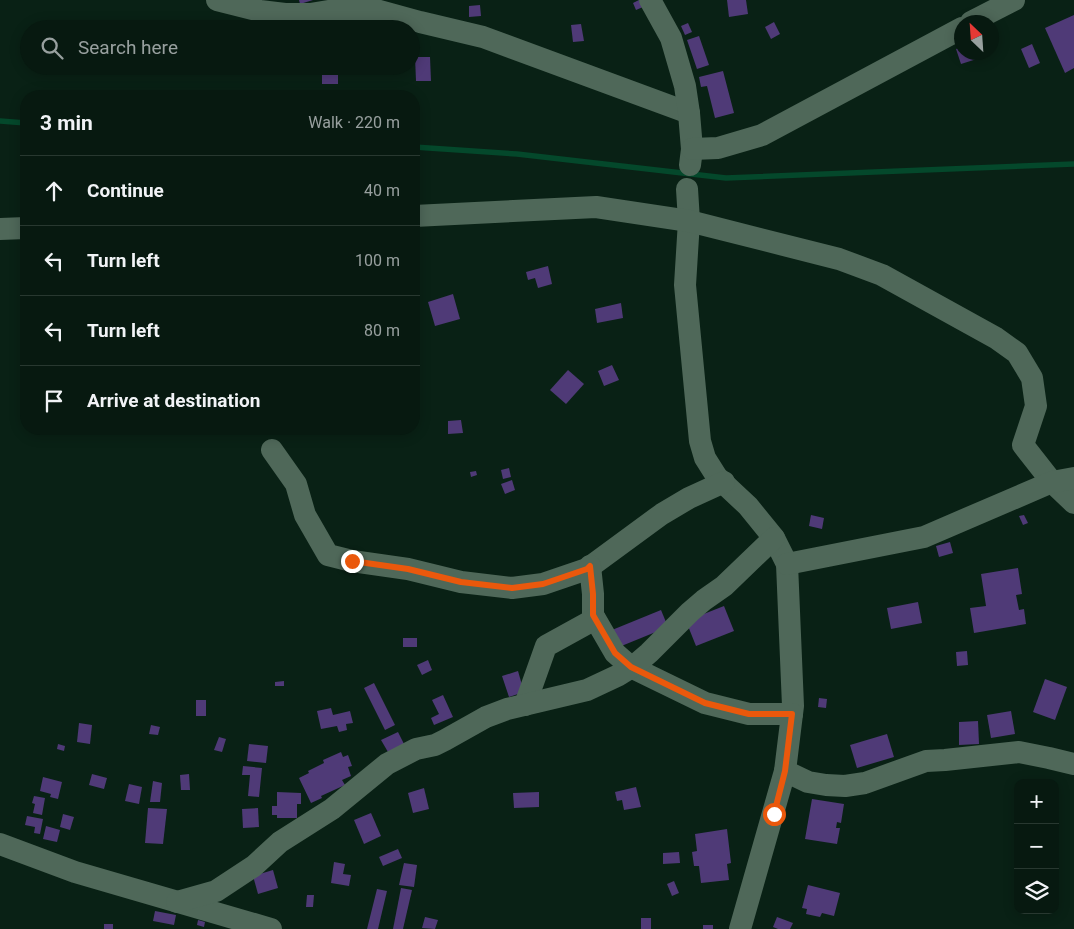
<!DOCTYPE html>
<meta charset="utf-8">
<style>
body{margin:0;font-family:Roboto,sans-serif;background:#102219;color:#f1f3f6}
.controls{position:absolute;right:15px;bottom:15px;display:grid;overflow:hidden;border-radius:10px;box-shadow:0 2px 12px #0003}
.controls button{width:45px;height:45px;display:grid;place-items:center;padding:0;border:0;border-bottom:1px solid #283830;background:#071910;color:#f1f3f6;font:25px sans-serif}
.compass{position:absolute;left:954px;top:15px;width:45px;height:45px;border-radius:50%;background:#071910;box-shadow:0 2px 12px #0003;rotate:335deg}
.stop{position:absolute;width:15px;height:15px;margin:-11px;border:4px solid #ea580c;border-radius:50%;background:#fff}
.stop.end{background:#ea580c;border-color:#fff;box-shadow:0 1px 5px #0008}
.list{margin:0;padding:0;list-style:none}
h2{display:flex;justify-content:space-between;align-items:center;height:65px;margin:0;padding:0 20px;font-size:21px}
h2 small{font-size:16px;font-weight:400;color:#98a09f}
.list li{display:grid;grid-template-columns:32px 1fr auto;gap:15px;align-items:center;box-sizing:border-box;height:70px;padding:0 20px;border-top:1px solid #283830}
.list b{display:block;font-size:19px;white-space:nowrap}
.list em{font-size:16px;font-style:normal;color:#98a09f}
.icon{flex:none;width:28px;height:28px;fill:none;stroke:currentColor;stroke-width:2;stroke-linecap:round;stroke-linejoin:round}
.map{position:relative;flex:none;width:1074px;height:929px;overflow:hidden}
.search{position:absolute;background:#071910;box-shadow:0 2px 12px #0003;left:20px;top:20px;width:400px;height:55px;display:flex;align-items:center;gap:12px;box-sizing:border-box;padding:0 18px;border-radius:28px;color:#98a09f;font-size:19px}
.panel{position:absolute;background:#071910;box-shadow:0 2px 12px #0003;left:20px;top:90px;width:400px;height:345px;border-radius:20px}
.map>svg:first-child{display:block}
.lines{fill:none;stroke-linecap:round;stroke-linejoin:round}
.stream{stroke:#04482b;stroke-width:5.5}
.building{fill:#4f3a77}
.minor{stroke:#4f6859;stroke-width:22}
.route{stroke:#ea580c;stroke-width:6}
</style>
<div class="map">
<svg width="1074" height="929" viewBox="0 0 1074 929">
<rect width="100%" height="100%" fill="#092115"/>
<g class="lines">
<!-- stream -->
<g class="stream">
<polyline points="0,121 26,123"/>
<polyline points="414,147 517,154 726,178 1074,164"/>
</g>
</g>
<!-- building -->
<g class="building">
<polygon points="299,0 313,0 300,4"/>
<polygon points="639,0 643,7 636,10 633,3"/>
<polygon points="727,0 746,0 748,14 729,17"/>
<polygon points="480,5 481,16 469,17 469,6"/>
<polygon points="1074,15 1074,68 1065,73 1045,28"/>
<polygon points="774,22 780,34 771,39 765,27"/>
<polygon points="688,23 692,32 685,35 681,26"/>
<polygon points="581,24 584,41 573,42 571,25"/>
<polygon points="699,36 709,65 697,69 687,40"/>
<polygon points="1032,44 1040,63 1029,68 1021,49"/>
<polygon points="962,47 962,52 978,52 980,58 961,64 956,49"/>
<polygon points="415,57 430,57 431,81 416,81"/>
<rect x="322" y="66" width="16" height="18"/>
<polygon points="723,71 734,113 715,118 707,86 701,87 699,77"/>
<polygon points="548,266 552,284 538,288 535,278 528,280 526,272"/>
<polygon points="453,294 460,319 435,326 428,302"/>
<polygon points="621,303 623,318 597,323 595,309"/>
<polygon points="612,365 619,380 604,386 598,371"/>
<polygon points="568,370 584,384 566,404 550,390"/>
<polygon points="461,420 463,433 448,434 448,421"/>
<polygon points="509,468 511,477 503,479 501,470"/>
<polygon points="476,471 477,475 471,477 470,472"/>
<polygon points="512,480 515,490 505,494 501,484"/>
<polygon points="811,515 824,518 822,529 809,526"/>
<polygon points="1024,515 1028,523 1023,525 1019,516"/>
<polygon points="950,542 953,553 939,557 936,546"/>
<polygon points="1018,568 1022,594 1016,595 1019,610 1024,609 1026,624 974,633 970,608 986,606 981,574"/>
<polygon points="918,602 922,623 891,629 887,608"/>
<polygon points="724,606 734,631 696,646 686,621"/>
<polygon points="661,610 668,627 619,647 612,630"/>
<rect x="403" y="638" width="14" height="9"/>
<polygon points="967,651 968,665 957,666 956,652"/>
<polygon points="428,660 432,670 422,675 417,665"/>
<polygon points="518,671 524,692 509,697 502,676"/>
<polygon points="1045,679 1067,687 1055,720 1033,712"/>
<polygon points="284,681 284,686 275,686 275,682"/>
<polygon points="374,683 395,725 385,730 364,688"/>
<polygon points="443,695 453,717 434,725 431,718 439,714 432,700"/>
<polygon points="819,698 827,699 826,708 818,707"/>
<rect x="196" y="700" width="10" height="16"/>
<polygon points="331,708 333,715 350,711 353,723 346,724 347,730 339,732 337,726 321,729 317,711"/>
<polygon points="1011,711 1015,734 991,738 987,715"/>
<polygon points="978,721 979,744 959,745 959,722"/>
<polygon points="79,723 92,725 90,744 77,742"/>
<polygon points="151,725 160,727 158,735 149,734"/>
<polygon points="398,732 404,744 388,752 381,740"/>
<polygon points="887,734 894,757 857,768 850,745"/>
<polygon points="219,737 226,739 222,752 214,750"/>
<polygon points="58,744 65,746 64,751 57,749"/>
<polygon points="249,744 268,746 266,763 247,761"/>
<polygon points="341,752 343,757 348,755 352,766 348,767 351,776 342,780 345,785 321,796 322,798 311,803 299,778 309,773 308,771 324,763 323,760"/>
<polygon points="243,766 262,768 259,797 248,796 250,775 242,775"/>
<polygon points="92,774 107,778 104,789 89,785"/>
<polygon points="189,774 190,790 181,790 180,775"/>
<polygon points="43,777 62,782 58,799 50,797 51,794 40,791"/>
<polygon points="153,781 162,783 160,802 150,802"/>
<polygon points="129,784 142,787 139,804 125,801"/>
<polygon points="636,787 641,807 624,810 622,800 617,801 615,792"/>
<polygon points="424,788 429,809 413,813 408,793"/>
<polygon points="277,792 301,793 301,804 297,804 297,818 277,818 277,815 272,815 272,806 277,806"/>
<polygon points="539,792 539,807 514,808 513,793"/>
<polygon points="34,796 45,798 42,815 33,813 35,804 32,803"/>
<polygon points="812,799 844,804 841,823 837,822 836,828 840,828 837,844 805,839"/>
<polygon points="148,808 167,809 163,844 145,843"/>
<polygon points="258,808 259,827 243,828 242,809"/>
<polygon points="371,813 381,836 364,844 354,820"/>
<polygon points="63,814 74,817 70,830 60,827"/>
<polygon points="27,816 43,819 40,834 34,833 35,827 25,825"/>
<polygon points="46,826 60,830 57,842 43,839"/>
<polygon points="727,829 731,863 727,864 729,880 701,883 699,866 694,866 692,852 697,851 695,834"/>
<polygon points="398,849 402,858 383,866 379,857"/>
<polygon points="679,852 680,863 663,864 663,853"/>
<polygon points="334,862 345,864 343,874 351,875 349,886 331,883"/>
<polygon points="404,863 417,865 414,887 399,885"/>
<polygon points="273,870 278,888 258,894 253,876"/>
<polygon points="674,881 679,893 672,896 667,884"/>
<polygon points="808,885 840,893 834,916 822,913 820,917 806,914 807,909 802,908"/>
<polygon points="401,888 412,890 403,929 393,929"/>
<polygon points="377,889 387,891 378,929 367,929"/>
<polygon points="307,895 314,895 313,907 306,907"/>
<polygon points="155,911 176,915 174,925 153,921"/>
<polygon points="425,917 438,920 435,929 422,928"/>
<polygon points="777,917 793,923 790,929 778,929 773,927"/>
<rect x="641" y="918" width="10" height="11"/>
<polygon points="198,920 205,922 204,927 197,925"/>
<rect x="104" y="924" width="9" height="5"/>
<rect x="703" y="925" width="10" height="4"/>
</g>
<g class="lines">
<!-- minor -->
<g class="minor">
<polyline points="217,0 260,11 285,14 310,14 335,10 376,10 420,22 483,37 689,113"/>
<polyline points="650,0 671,38 685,86 689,113 692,149 690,165"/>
<polyline points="971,22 1014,0"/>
<polyline points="692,149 718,148 762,135 962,28"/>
<polyline points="687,189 689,221 685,285 700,441 705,458 717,477 748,506 774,538 787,564 793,706 785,771 740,929"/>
<polyline points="414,216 596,207 689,221 839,259 882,275 996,338 1017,353 1032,378 1036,406 1023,445 1052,482 1074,503"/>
<polyline points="0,229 26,228"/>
<polyline points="272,450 296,484 305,515 328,555 352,561 408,569 461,582 512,588 543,584 587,569 662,514 689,498 724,482"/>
<polyline points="787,564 924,537 1052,482 1074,478"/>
<polyline points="590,566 593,594 593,615 615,653 631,667 705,703 749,714 792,714"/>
<polyline points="525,705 546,646 595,619"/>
<polyline points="785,771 808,782 826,785 845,786 865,783 926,761 945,760 1019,752 1049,758 1074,764"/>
<polyline points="0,844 75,872 271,929"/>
<polyline points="177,902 216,891 254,866 280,842 332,809 387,764 416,749 435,745 445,740 486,717 507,709 587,690 619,675 635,665 649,653 690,612 704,600 724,586 774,538"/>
</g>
</g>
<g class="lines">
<!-- route -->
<polyline class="route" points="352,561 408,569 461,582 512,588 543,584 587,569 590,566 593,594 593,615 615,653 631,667 705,703 749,714 792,714 785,771 774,814"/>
</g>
</svg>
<div class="controls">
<button>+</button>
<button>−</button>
<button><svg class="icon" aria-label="layers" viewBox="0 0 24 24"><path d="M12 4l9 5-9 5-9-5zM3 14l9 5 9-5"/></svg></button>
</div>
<svg class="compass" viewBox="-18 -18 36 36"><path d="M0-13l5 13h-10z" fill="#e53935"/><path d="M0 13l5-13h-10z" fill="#98a09f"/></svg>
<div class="stop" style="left:774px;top:814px"></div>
<div class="stop end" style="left:352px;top:561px"></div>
<div class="search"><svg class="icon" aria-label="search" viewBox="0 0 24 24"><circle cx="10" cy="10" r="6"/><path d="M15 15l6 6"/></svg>Search here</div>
<section class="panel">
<h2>3 min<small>Walk · 220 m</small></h2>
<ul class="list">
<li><svg class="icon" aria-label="ahead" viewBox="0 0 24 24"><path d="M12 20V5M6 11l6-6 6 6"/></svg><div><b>Continue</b></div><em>40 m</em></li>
<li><svg class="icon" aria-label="left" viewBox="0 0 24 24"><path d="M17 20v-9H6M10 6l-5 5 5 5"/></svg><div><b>Turn left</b></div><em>100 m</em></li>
<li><svg class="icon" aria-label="left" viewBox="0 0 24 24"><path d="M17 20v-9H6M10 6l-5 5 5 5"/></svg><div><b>Turn left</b></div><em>80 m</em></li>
<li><svg class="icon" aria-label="arrive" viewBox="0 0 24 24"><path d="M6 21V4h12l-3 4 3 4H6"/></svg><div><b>Arrive at destination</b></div></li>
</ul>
</section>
</div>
